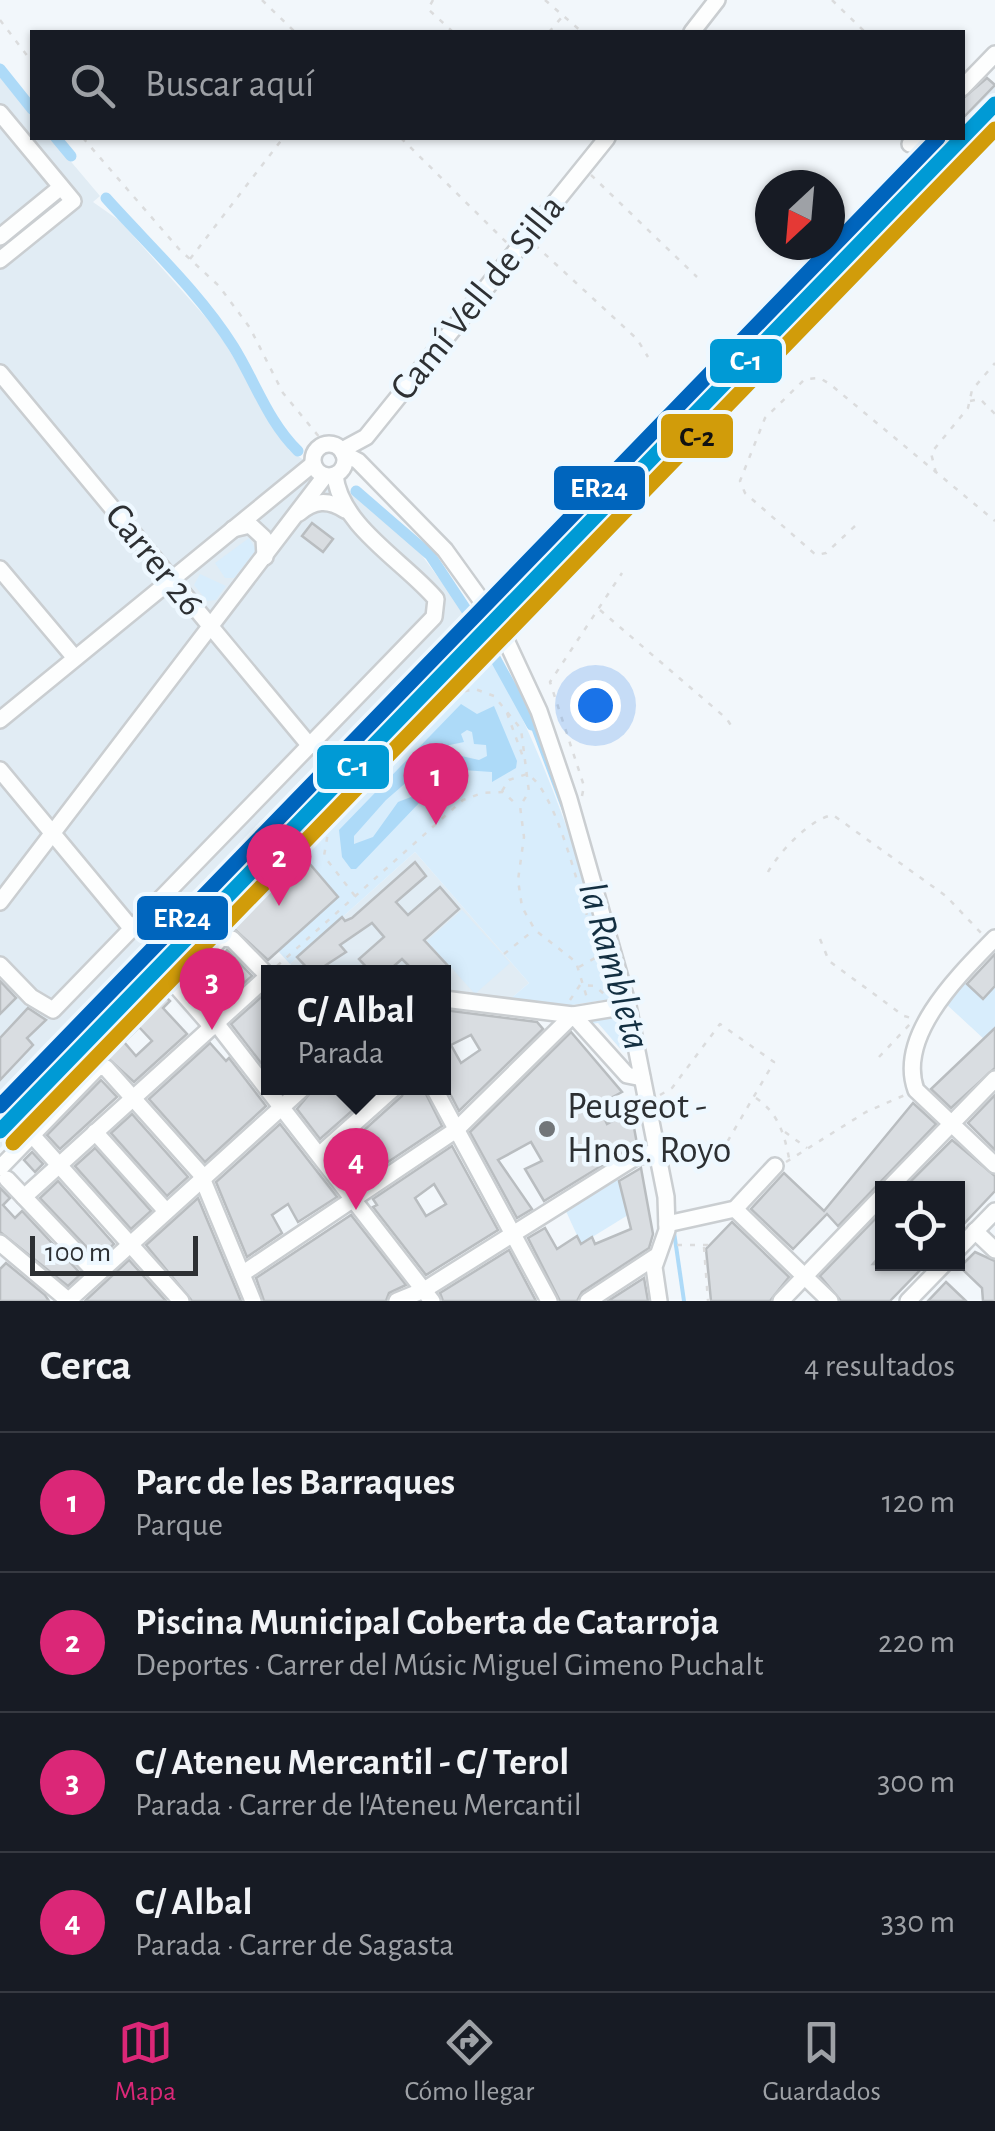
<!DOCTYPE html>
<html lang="es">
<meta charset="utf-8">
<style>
body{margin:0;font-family:"Alegreya Sans",sans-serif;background:#20242c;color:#f1f3f6}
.controls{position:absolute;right:30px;bottom:30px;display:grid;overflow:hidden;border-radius:0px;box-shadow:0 2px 8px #0004}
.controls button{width:90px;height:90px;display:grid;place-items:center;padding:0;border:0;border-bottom:2px solid #363941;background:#171b24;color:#f1f3f6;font:50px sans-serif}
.compass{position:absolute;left:755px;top:170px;width:90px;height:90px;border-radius:50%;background:#171b24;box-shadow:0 2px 8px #0004;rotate:206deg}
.scale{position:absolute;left:30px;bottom:25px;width:168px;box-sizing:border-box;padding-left:10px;border:5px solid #2d3033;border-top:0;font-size:28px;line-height:35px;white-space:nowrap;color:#2d3033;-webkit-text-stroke:8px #eef8ff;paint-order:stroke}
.you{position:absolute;left:595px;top:705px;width:35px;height:35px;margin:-25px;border:8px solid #fff;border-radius:50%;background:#1a73e8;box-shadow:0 0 0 15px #1a73e833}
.badge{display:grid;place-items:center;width:65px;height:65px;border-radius:50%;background:#db2777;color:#fff;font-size:32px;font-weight:700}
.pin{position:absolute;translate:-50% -82px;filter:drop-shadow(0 2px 5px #0008)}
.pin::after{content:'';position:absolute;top:52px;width:35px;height:30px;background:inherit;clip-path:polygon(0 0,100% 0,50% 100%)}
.popup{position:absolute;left:261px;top:965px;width:190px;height:130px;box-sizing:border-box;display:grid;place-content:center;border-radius:0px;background:#171b24;filter:drop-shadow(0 2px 8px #0005);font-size:32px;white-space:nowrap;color:#9ea1a6}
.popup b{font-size:38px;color:#f1f3f6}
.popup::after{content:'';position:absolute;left:50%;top:100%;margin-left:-20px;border:20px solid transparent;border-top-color:#171b24}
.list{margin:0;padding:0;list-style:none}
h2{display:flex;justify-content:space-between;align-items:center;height:130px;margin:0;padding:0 40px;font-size:42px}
h2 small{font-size:32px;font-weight:400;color:#9ea1a6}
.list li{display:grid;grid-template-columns:65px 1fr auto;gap:30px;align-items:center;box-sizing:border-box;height:140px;padding:0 40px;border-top:2px solid #363941}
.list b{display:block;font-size:38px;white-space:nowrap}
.list p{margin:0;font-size:32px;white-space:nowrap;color:#9ea1a6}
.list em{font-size:32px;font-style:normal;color:#9ea1a6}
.icon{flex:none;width:55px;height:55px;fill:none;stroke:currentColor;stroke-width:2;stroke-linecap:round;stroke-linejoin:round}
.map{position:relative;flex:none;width:995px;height:1301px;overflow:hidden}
.search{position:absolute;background:#171b24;box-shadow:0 2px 8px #0004;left:30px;right:30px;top:30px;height:110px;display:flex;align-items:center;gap:25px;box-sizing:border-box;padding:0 35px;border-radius:0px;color:#9ea1a6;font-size:38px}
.sheet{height:690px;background:#171b24}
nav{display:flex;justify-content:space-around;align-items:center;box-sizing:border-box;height:140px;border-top:2px solid #363941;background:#171b24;font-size:28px;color:#9ea1a6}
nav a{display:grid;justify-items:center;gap:5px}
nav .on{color:#db2777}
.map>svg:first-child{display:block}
.built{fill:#e1ecf4}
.green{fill:#d8edfc}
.water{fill:#addaf8;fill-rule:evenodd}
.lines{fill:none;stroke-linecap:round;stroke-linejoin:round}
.stream{stroke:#addaf8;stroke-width:4}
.canal{stroke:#addaf8;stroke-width:11}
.building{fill:#d9dde1;stroke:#b9bdc0;stroke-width:2.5;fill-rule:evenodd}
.minor-tunnel{stroke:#cbcfd3;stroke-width:15;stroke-dasharray:15 8;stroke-linecap:butt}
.minor-casing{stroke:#caced1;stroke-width:20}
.path{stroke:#dbdcdd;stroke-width:2.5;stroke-dasharray:5 8;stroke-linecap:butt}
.minor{stroke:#fdfefe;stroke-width:15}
.rail{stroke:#d9dbdc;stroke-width:4;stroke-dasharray:12 12;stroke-linecap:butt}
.rail-1-casing{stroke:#eef8ff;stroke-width:22}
.rail-2-casing{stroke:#eef8ff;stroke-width:22}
.rail-3-casing{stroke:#eef8ff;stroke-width:22}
.rail-1{stroke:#009ad5;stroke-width:15}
.rail-2{stroke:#d19c0a;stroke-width:15}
.rail-3{stroke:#0065bd;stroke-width:15}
.poi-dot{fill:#727679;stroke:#eef8ff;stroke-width:4}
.labels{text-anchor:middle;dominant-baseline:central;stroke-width:9;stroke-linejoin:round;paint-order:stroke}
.street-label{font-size:38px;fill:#2d3033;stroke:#eef8ff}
.poi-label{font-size:38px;fill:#2d3033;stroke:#eef8ff;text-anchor:start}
.water-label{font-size:40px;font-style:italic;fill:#132f41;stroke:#eef8ff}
.line-badge{stroke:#eef8ff;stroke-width:4}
.badge-label{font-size:28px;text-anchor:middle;font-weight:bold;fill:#fff}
.pale-badge-label{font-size:28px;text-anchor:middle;font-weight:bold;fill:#111}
</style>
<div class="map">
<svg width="995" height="1301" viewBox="0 0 995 1301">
<rect width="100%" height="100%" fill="#f2f7fb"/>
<!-- built -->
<g class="built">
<polygon points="0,74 32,114 32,138 51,138 100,196 93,202 120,221 217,330 289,450 369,504 418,550 471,622 249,848 253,852 948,138 962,138 963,121 995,85 995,113 0,1148"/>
<polygon points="415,852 529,983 509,1000 444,992 444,972 301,972 290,964"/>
</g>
<!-- green -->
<g class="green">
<polygon points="249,538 256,550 234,578 225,578 215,563"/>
<polygon points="200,574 226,586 216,600 207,601 194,585"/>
<path d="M484,644c62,109 103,232 134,354l-59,9 -50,-7 20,-17 -114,-131 -125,112 -12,-13 60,-54 -47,-54z"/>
<polygon points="462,910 510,963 475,994 427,941"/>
<polygon points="965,982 982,999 995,986 995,1028 984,1039 945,1003"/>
<polygon points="154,984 161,992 102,1053 95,1046"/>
<polygon points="618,1016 629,1049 623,1052 598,1023 585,1025 585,1020"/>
<polygon points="618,1176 628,1215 581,1244 565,1209"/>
</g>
<!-- water -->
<path class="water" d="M461,704l16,10 17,-8 23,55 -1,7 -24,14v-10l-44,-3 -4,18 -23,14 -65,68h-5l-9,-12 -3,-27zM467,730l5,2 2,12 12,1 1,11 -8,4 -22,-5 -16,6 -30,36 -13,5 -25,35 -19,7v-8l32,-36 45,-39 9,-14 24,-5 -3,-8z"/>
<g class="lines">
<!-- stream -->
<g class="stream">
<polyline points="532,725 565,813"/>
<polyline points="674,1232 684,1301"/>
</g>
<!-- canal -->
<g class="canal">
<polyline points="0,69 32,109"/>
<polyline points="56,138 71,156"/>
<path d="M106,198c43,48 93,94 127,148 22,35 35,76 65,105"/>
<polyline points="356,491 430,555 475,623"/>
<polyline points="489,647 532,725"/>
</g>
</g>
<!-- building -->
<g class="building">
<polygon points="987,78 995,85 962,119 962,99"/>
<polygon points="995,114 995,137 950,184 938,174"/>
<polygon points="927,138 945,138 924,159 917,153"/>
<polygon points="312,523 333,539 323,552 302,536"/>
<polygon points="291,842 338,897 268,960 220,916"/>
<polygon points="415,862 426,876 396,902 408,915 440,887 459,909 424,940 449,967 443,972 415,972 402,959 387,972 371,972 359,959 384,937 372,923 340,945 346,952 323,967 327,972 311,972 297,957 342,917 345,921 352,918"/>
<polygon points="227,950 252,976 213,1011 192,987"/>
<polygon points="995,954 995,986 983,999 967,984"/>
<polygon points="0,981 16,998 0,1014"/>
<polygon points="268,991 268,1072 231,1024"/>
<path d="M161,992l9,9 -7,7 24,26 -53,48 -32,-29zM139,1027l13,14 -16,15 -12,-14z"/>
<polygon points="28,1008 46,1020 27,1038 33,1045 0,1080 0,1038"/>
<path d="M444,1010l93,12 6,7 -84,82 -15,-29zM471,1035l9,15 -19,13 -10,-18z"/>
<polygon points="995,1028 995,1068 951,1108 931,1089"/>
<polygon points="571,1032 622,1092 598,1105 607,1124 631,1111 637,1144 544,1201 525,1169 542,1161 531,1142 498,1160 532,1209 517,1218 470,1132"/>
<polygon points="210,1043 226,1061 229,1058 266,1106 205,1162 149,1099"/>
<polygon points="101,1080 117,1097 60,1149 47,1135"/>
<polygon points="314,1088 378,1088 320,1139 297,1109"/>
<polygon points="405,1088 423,1088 442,1126 361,1180 355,1172 349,1176 334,1157 402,1096"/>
<polygon points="995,1095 995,1150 968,1123"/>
<polygon points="913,1103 936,1124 838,1226 827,1214 793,1249 751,1209 784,1173 824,1211"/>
<polygon points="132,1114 188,1177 167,1196 111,1133"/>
<polygon points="280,1124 337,1197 298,1222 288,1204 272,1215 282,1233 247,1257 216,1182"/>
<polygon points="952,1140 995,1176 995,1191 958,1230 958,1188 904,1188"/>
<path d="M452,1146l46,84 -72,45 -53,-68 4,-2 -4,-6zM434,1184l12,20 -20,12 -11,-18z"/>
<polygon points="95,1148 151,1211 131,1229 75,1166"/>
<polygon points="32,1152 43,1164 35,1172 24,1160"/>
<polygon points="641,1168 653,1234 649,1248 582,1292 577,1301 560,1301 528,1238 545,1228 557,1249 577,1236 581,1244 592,1237 595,1244 631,1229 619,1181"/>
<polygon points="58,1181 114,1244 98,1259 40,1198"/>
<polygon points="0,1188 10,1198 3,1205 15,1218 22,1211 81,1274 68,1286 0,1232"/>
<polygon points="198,1198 241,1301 192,1301 146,1245"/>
<polygon points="882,1212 882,1253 873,1264 926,1264 890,1301 841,1301 820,1276"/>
<polygon points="351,1215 406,1285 389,1293 386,1301 264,1301 256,1278"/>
<polygon points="732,1222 789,1277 770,1301 711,1301 706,1249"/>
<polygon points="509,1250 536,1301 443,1301 440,1293"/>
<polygon points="975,1252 995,1261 995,1301 983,1301 982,1288 960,1267"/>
<polygon points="129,1260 166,1301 85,1301"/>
<polygon points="6,1263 45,1295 49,1301 0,1301 0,1269"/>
<polygon points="644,1278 648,1301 608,1301"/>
<polygon points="946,1282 966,1301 928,1301"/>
</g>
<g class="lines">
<!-- minor-tunnel -->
<polyline class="minor-tunnel" points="481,600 505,638"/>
<!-- minor casing -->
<g class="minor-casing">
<g id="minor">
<polyline points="692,32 717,0"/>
<polyline points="962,88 995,54"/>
<polyline points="0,113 73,201 0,260"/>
<polyline points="910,144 916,138"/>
<polyline points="0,237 61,187"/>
<polyline points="0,373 310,746"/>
<circle cx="329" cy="460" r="16"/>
<polyline points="342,450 366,437 607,138"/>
<polyline points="343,453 358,461 445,550 481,600"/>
<path d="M299,513c15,-13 29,-14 46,-3"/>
<polyline points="233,529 250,525 264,538 265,557"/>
<polyline points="0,569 75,658"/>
<polyline points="505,638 539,711 569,799 628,1006 666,1197 667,1230 654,1267 659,1301"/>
<polyline points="0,720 313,464"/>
<polyline points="0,770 132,929"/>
<polyline points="0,902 325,476"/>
<path d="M995,938c-34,35 -99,97 -79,152l79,75"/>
<path d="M0,965l31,32 22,13 381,-393 2,-18c-31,-37 -96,-73 -101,-124"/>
<polyline points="444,999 573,1015 628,1006"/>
<polyline points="216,1023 432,1301"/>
<polyline points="212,1027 177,987 221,938 232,939 268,976"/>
<polyline points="434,1088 549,1301"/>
<polyline points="95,1132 166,1211"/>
<polyline points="32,1135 181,1301"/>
<polyline points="319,1155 394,1088"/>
<polyline points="0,1168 98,1067 106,1068 200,1173 253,1301"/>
<polyline points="7,1179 97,1274"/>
<polyline points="889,1188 995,1079"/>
<polyline points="24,1197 268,976"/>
<polyline points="735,1209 830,1301"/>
<polyline points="667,1224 735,1209 775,1166"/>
<polyline points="975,1231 995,1250"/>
<polyline points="0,1243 69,1301"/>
<polyline points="958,1249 995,1211"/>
<polyline points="242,1274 456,1130 573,1015 627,1075 642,1078"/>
<polyline points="69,1300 303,1088"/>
<polyline points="397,1301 424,1290 634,1158 658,1151"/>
<polyline points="588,1301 655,1257"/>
<polyline points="781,1301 882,1196"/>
<polyline points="908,1301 944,1264"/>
</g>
</g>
<!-- path -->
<g class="path">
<polyline points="262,0 295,32"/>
<polyline points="433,0 428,9 453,32"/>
<polyline points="545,0 582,32"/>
<polyline points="832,0 865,32"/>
<polyline points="0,20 32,62"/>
<polyline points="549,32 562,17"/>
<polyline points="83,138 179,249 219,286 250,328 283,393 325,444"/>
<polyline points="401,138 507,243"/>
<polyline points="591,175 697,277"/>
<polyline points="535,245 637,339 648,357"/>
<polyline points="190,259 283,138"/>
<polyline points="970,401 980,399 995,414"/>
<polyline points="936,473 931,453 968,408 972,390 995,363"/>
<polyline points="855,526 826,553 816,555 745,493 740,481 765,418 805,379 820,378 831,385 995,521"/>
<polyline points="600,610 727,719 733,729"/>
<polyline points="507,713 523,757"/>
<path d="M502,791l7,-11 18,-6c28,15 51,112 61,145"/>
<polyline points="582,796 584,786 550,682 622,573"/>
<path d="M768,872c11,-20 43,-54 65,-57l113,81 37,39"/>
<polyline points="355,896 324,856 329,827 457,693 475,689 494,696 521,729 529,792 520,806 524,837 518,880 522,907 535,930 576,962 587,998"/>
<polyline points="820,939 829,961 904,1016 915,1019"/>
<polyline points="504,954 534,930"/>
<polyline points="277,966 463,800 482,793 503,792 518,806"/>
<polyline points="579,967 595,958 597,950"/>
<polyline points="570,1000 580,985 595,986 604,994"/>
<polyline points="879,1057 911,1023"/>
<polyline points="660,1095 672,1088 720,1024 774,1062 726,1144 671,1158"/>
<path d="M756,1098c22,15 28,35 33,60"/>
<polyline points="785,1132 807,1148"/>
<polyline points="786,1162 866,1112 905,1095"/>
<polyline points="677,1245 708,1245"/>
<polyline points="704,1247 708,1301"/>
</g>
<!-- minor -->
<use href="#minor" class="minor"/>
<!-- rail -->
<polyline class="rail" points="259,855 318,803"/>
<!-- rail-1 casing -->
<g class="rail-1-casing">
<polyline id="rail-1" points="0,1131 995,104"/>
</g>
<!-- rail-2 casing -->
<g class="rail-2-casing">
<polyline id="rail-2" points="13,1143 995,129"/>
</g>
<!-- rail-3 casing -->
<g class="rail-3-casing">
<polyline id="rail-3" points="0,1106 938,138"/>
</g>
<!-- rail-1 -->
<use href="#rail-1" class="rail-1"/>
<!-- rail-2 -->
<use href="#rail-2" class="rail-2"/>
<!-- rail-3 -->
<use href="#rail-3" class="rail-3"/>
</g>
<!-- markers -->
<circle class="poi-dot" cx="547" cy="1129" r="10"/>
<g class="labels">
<!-- street labels -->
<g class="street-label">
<text transform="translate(478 298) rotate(-51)">Camí Vell de Silla</text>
<text transform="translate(154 560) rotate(51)">Carrer 26</text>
</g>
<!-- poi labels -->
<g class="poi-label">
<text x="567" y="1107">Peugeot -<tspan x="567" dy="44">Hnos. Royo</tspan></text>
</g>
<!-- water labels -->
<g class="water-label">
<text transform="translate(614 966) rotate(74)">la Rambleta</text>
</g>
</g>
<g class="line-badge">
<rect x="708" y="337" width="76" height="48" rx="10" fill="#009ad5"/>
<rect x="659" y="412" width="76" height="48" rx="10" fill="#d19c0a"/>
<rect x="552" y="464" width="95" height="48" rx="10" fill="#0065bd"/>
<rect x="315" y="743" width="76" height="48" rx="10" fill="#009ad5"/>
<rect x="135" y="894" width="95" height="48" rx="10" fill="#0065bd"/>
</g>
<g class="badge-label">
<text x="746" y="370">C-1</text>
<text x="599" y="497">ER24</text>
<text x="353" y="776">C-1</text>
<text x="182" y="927">ER24</text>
</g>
<g class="pale-badge-label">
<text x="697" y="446">C-2</text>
</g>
</svg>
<div class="controls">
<button><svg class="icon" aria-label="locate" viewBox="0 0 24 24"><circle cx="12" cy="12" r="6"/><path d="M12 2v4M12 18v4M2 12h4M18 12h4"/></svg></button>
</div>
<svg class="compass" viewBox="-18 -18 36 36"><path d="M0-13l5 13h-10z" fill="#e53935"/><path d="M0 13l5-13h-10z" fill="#9ea1a6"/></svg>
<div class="scale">100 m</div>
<div class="you"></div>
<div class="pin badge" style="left:436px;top:825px">1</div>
<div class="pin badge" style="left:279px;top:906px">2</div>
<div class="pin badge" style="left:212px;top:1030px">3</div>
<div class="pin badge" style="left:356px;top:1210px">4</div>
<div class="popup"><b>C/ Albal</b>Parada</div>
<div class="search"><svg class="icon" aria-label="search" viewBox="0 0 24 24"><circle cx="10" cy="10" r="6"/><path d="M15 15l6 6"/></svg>Buscar aquí</div>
</div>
<section class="sheet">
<h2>Cerca<small>4 resultados</small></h2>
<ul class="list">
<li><span class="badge">1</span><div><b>Parc de les Barraques</b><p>Parque</p></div><em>120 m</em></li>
<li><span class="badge">2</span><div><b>Piscina Municipal Coberta de Catarroja</b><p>Deportes · Carrer del Músic Miguel Gimeno Puchalt</p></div><em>220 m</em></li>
<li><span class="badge">3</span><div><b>C/ Ateneu Mercantil - C/ Terol</b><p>Parada · Carrer de l'Ateneu Mercantil</p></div><em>300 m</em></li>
<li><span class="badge">4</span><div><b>C/ Albal</b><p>Parada · Carrer de Sagasta</p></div><em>330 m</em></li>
</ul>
</section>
<nav>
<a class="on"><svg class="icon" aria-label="map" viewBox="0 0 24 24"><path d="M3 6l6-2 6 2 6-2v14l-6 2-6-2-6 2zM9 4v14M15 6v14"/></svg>Mapa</a>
<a><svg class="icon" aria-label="directions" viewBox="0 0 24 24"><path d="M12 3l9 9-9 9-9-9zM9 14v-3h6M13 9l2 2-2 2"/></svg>Cómo llegar</a>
<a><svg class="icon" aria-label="saved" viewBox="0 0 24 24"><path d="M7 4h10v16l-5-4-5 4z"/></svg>Guardados</a>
</nav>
